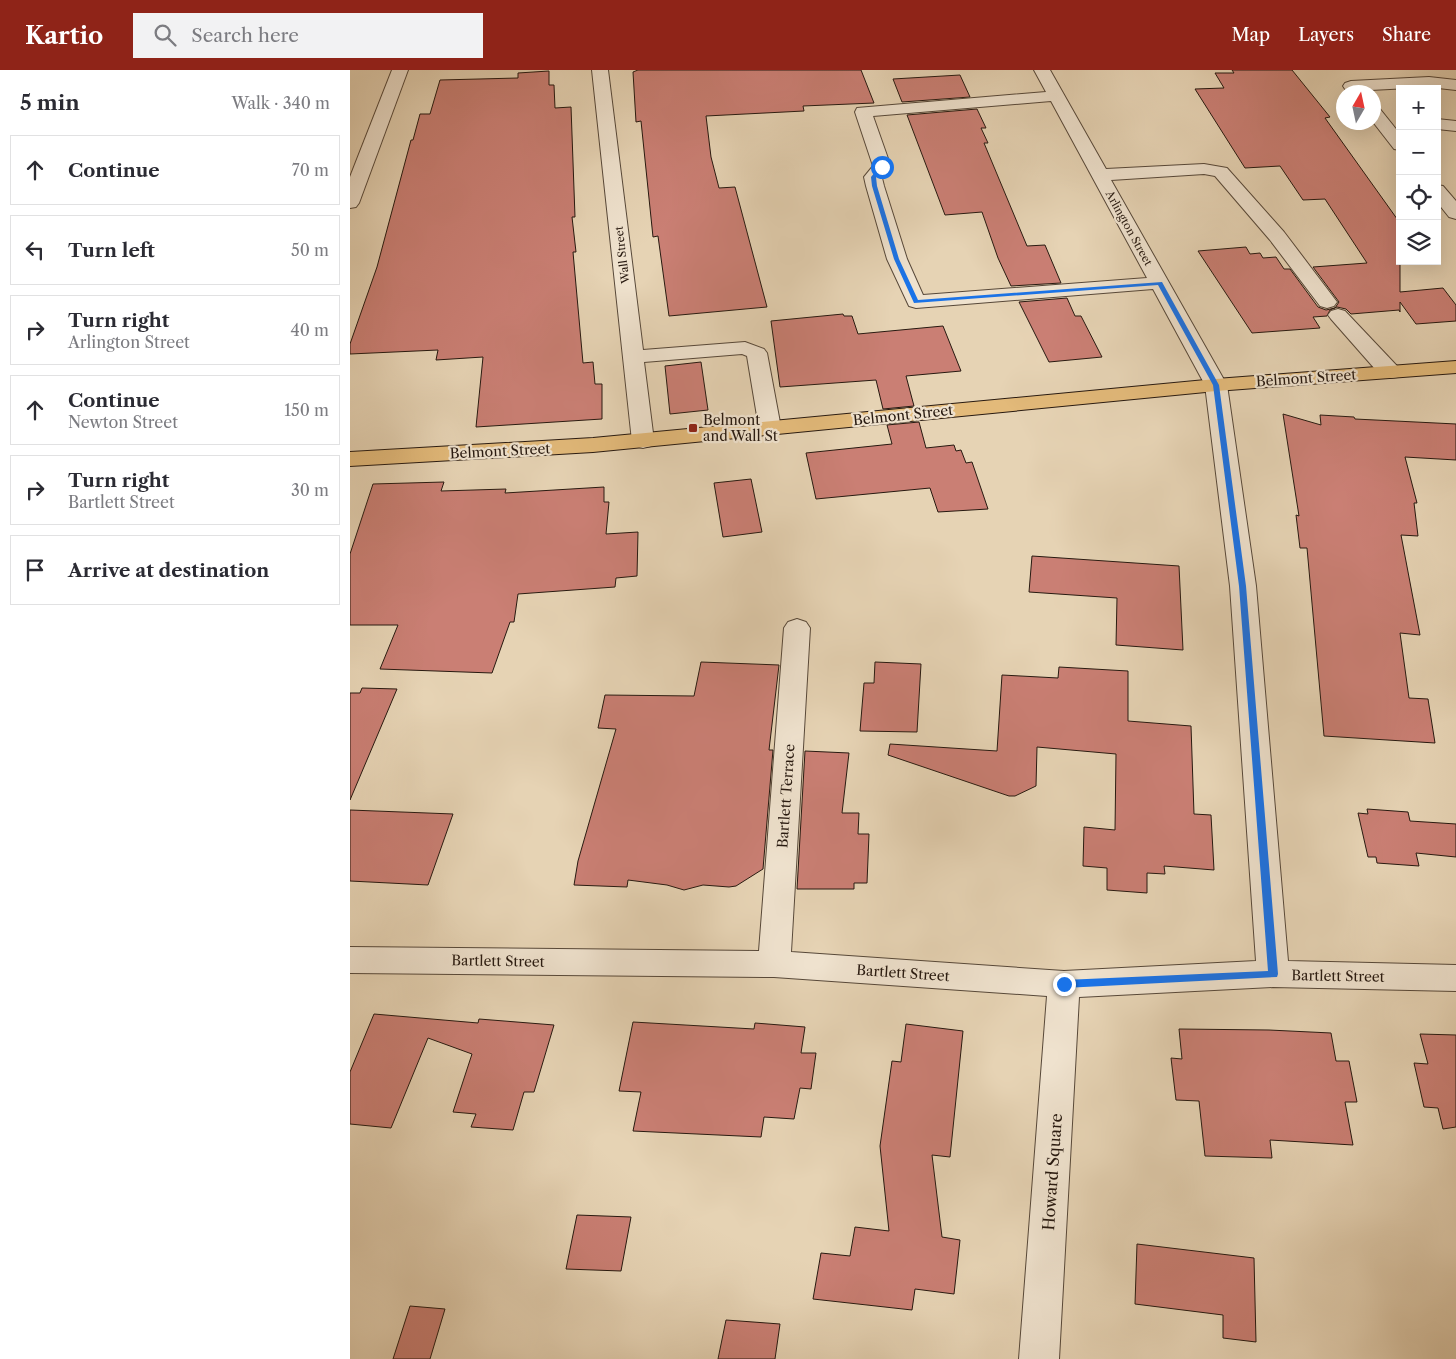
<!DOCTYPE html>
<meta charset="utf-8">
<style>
body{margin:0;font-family:"Libre Caslon Text",serif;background:#f2f2f3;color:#2b2b33}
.controls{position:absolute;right:15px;top:15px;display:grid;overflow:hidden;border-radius:0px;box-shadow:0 5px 20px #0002}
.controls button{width:45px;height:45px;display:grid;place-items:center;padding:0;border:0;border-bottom:1px solid #e1e1e2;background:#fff;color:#2b2b33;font:25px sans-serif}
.compass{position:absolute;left:986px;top:15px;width:45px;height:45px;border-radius:50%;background:#fff;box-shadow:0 5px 20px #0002;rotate:9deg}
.stop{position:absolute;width:15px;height:15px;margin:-11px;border:4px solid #1a73e8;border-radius:50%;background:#fff}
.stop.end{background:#1a73e8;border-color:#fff;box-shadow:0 1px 5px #0008}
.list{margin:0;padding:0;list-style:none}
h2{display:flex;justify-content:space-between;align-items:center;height:65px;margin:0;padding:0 20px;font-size:21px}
h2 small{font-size:16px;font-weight:400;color:#7c7c81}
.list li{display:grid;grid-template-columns:32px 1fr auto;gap:15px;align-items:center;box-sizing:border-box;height:70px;margin:0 10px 10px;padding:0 10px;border:1px solid #e1e1e2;border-radius:0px}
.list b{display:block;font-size:19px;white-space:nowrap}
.list p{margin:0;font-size:16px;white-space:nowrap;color:#7c7c81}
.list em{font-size:16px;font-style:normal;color:#7c7c81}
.icon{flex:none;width:28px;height:28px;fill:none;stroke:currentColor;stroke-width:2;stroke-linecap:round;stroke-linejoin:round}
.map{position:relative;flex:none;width:1106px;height:1289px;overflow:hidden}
header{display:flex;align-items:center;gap:30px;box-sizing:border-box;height:70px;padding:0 25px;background:#8f2418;color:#fff}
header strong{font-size:24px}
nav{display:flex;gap:28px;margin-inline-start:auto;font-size:18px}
.search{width:350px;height:45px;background:#f2f2f3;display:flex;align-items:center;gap:12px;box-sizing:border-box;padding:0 18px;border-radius:0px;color:#7c7c81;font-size:19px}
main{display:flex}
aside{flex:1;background:#fff}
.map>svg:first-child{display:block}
.building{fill:#ca7f74;stroke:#271910}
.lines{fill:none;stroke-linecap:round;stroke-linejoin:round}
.minor-casing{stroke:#574839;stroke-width:2}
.major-casing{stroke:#271910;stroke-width:2}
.minor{fill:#efe2ce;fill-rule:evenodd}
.major{fill:#e3ba7a;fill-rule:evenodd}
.route{fill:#1a73e8}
.poi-dot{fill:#8f2418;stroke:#efe2ce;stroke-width:2}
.labels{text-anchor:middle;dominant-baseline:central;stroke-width:4.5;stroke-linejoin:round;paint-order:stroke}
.far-street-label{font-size:11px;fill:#271910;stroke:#efe2ce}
.street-label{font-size:14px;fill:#271910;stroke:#efe2ce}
.poi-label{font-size:14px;fill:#271910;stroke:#efe2ce;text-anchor:start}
.near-street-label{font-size:16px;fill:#271910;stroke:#efe2ce}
</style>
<header>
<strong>Kartio</strong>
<div class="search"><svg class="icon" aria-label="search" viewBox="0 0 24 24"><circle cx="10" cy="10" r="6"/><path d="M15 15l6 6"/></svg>Search here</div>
<nav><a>Map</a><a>Layers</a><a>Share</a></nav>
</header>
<main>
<aside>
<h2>5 min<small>Walk · 340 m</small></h2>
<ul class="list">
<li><svg class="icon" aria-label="ahead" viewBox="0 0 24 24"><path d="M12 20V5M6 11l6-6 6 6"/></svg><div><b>Continue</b></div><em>70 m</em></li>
<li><svg class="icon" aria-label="left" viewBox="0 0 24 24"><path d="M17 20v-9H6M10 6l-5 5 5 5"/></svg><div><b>Turn left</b></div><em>50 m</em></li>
<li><svg class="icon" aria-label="right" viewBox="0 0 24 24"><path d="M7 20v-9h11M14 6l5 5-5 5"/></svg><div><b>Turn right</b><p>Arlington Street</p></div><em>40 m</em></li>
<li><svg class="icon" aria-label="ahead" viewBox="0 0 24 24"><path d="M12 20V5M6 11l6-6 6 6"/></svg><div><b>Continue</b><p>Newton Street</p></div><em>150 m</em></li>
<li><svg class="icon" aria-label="right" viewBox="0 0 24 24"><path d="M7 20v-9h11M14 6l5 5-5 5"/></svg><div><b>Turn right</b><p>Bartlett Street</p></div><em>30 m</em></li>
<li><svg class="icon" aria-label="arrive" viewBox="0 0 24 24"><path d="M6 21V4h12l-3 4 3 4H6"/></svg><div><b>Arrive at destination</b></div></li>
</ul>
</aside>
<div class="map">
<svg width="1106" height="1289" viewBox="0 0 1106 1289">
<rect width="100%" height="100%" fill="#e6d3b4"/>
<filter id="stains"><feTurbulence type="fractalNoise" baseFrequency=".004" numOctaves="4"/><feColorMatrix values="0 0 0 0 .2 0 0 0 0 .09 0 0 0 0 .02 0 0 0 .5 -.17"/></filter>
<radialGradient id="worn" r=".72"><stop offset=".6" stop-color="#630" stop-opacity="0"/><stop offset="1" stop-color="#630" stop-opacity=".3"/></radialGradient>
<!-- building -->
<g class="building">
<polygon points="288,0 511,0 524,33 453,36 454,41 356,46 361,87 369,118 385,117 417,237 319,246 308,166 303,167 291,51 286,52 283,2"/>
<polygon points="882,0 942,0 980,47 975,48 1050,153 1050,222 1093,218 1106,235 1106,251 1066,254 1050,232 1050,242 1049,240 1001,244 996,239 987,237 980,240 977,246 963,247 970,258 902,263 848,181 896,177 900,184 910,183 913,188 926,187 934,199 940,199 968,237 976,240 985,238 989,232 963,197 1017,193 975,129 953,130 930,96 895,98 845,19 874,18 865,3 884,3"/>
<polygon points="199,1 199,15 204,15 205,38 221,37 225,147 222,147 226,182 223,182 233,293 243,292 245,314 252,314 252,349 126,357 133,287 86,290 88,280 0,284 0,274 27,197 61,70 63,70 70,44 80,44 90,10 168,8 168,3"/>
<polygon points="610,5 620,27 552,32 543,9"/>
<polygon points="627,39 636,58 631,58 638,73 634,73 677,176 695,175 711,213 661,216 648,188 632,142 595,145 557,45"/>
<polygon points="717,228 725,246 731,246 752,287 699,292 669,232"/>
<polygon points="493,244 494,246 502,246 508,264 593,256 611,301 556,306 564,336 533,339 526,310 430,317 421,251"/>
<polygon points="351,292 358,340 320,344 315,296"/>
<polygon points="933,344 971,355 970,345 1004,347 1005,349 1106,354 1106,390 1055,387 1067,433 1064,433 1068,466 1051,465 1070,565 1050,563 1059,628 1078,629 1085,673 974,666 957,478 950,478 946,445 949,446"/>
<polygon points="569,352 576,378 604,375 606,381 611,380 616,393 622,392 638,439 588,442 580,418 466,429 456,383 542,374 537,355"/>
<polygon points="401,409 412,462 373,467 364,413"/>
<polygon points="94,412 91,421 156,419 155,423 254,417 254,432 259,432 256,464 288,462 287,506 266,508 265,517 168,524 164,552 160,552 142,603 30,599 48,555 0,555 0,484 23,414"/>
<polygon points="682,486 829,496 833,580 766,575 767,528 679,522"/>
<polygon points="351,592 429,595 419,680 423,680 413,799 386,816 379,817 353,815 334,820 317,815 278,810 277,817 224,815 228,791 266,659 248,658 255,625 344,626"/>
<polygon points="525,592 571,594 567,662 510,661 514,613 524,613"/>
<polygon points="709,597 778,601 778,651 841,656 844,744 861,745 864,800 814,796 815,804 797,803 797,823 757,820 757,798 733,796 734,757 765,760 766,684 687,677 686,716 665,726 659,726 538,685 540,674 647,681 652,605 708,608"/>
<polygon points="12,618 47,619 0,730 0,623 10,623"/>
<polygon points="455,681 499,683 492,743 509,743 508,764 519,764 517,813 504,813 504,819 447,819"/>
<polygon points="1017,739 1058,742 1060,751 1106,754 1106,787 1066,783 1069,796 1027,793 1026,787 1018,787 1008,743 1018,744"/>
<polygon points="0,740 103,744 78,815 0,811"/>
<polygon points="24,944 128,953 129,949 204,955 184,1022 174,1022 163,1060 121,1057 126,1044 103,1042 122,984 78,968 41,1058 0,1054 0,1002"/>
<polygon points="283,952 404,959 405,953 455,957 451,983 466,983 461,1019 450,1018 444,1049 414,1047 411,1067 283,1061 291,1022 269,1021"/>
<polygon points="556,954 613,961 600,1087 582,1085 592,1167 610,1170 604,1224 565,1219 562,1240 463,1229 471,1183 500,1186 505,1157 539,1161 530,1076 542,991 551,992"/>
<polygon points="829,959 919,960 981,963 986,991 999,991 1007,1032 995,1032 1003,1075 920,1070 922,1088 855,1086 849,1031 826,1030 821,988 832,989"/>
<polygon points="1070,964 1106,965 1106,1057 1093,1059 1088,1038 1074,1037 1064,993 1078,994"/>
<polygon points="227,1145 281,1147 271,1201 216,1199"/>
<polygon points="787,1174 904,1188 906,1272 873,1268 873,1245 785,1234"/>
<polygon points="60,1236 95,1239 80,1289 43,1289"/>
<polygon points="376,1250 430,1254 425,1289 368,1289"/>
</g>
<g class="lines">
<!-- minor casing -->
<g class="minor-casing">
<g id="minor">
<polygon points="42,0 58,0 9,133 6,137 0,138 0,107"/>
<polygon points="242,0 258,0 293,280 395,272 414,279 417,283 431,358 428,363 420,365 412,363 409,358 397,286 392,284 294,292 304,371 301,376 293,378 285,376 282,371"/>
<path d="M684,0h16l56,99 98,-5 23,4 57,64 53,70 -3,4 -7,2 -7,-2 -50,-66 -55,-64 -11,-2 -93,6 116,205 29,201 32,375 168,4v26l-183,-4 -194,10 -20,362h-40l28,-363 -273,-19 -424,-4v-26l409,4 25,-323 4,-6 9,-3 9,3 4,6 -19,324 273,19 192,-10 -26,-375 -25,-201 -52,-96 -237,19 -7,-2 -22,-47 -21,-73 -2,-9 9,-11 -18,-54 2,-4 189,-16zM701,31l96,177 -224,17 -16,-36 -23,-73 -2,-8 9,-11 -18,-51z"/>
<polygon points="1079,7 1106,10 1106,20 1079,17 1001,21 995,19 993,16 995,13 1001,11"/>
<polygon points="1024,38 1030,39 1050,64 1050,80 1044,79 1023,52"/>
<polygon points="1087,49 1106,51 1106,61 1087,59"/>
<polygon points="1087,115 1093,116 1106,131 1106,149 1099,147 1087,132"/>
<polygon points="988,239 995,241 1048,297 1051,302 1048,307 1040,308 1032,307 981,249 978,245 981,241"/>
</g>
</g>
<!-- major casing -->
<g class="major-casing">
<polygon id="major" points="1106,291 1106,303 866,321 243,382 0,396 0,382 243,368 866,309"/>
</g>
<!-- minor -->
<use href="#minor" class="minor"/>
<!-- major -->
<use href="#major" class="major"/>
</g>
<!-- route -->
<polygon class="route" points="530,96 534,97 526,107 527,116 549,189 568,230 812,212 869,315 896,516 928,904 927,907 714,918 709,914 714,910 918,901 889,516 863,315 808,215 564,233 544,189 522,116 521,107"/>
<!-- markers -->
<rect class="poi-dot" x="338" y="353" width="10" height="10" rx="2.5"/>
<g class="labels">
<!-- far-street labels -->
<g class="far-street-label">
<text transform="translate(779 158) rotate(61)">Arlington Street</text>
<text transform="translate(272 185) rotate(-97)">Wall Street</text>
</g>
<!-- street labels -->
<g class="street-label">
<text transform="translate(956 308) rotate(-4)">Belmont Street</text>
<text transform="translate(553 345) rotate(-6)">Belmont Street</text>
<text transform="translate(150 381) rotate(-3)">Belmont Street</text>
<text transform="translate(436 726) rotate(-86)">Bartlett Terrace</text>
<text transform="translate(148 891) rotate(1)">Bartlett Street</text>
<text transform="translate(553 903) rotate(4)">Bartlett Street</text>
<text transform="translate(988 906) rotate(1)">Bartlett Street</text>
</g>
<!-- poi labels -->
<g class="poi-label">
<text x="353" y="350">Belmont<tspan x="353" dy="16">and Wall St</tspan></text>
</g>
<!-- near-street labels -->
<g class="near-street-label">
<text transform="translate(702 1102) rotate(-86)">Howard Square</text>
</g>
</g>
<rect width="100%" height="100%" filter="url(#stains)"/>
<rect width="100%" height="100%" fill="url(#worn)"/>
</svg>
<div class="controls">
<button>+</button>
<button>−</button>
<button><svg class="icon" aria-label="locate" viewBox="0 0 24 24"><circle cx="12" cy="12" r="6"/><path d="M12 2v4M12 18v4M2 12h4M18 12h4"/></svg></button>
<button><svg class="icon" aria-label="layers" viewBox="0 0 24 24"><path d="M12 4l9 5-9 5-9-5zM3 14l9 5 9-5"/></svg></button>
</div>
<svg class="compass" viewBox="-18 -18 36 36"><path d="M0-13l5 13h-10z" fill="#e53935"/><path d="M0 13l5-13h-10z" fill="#7c7c81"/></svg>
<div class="stop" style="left:532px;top:97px"></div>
<div class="stop end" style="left:714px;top:914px"></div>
</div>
</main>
